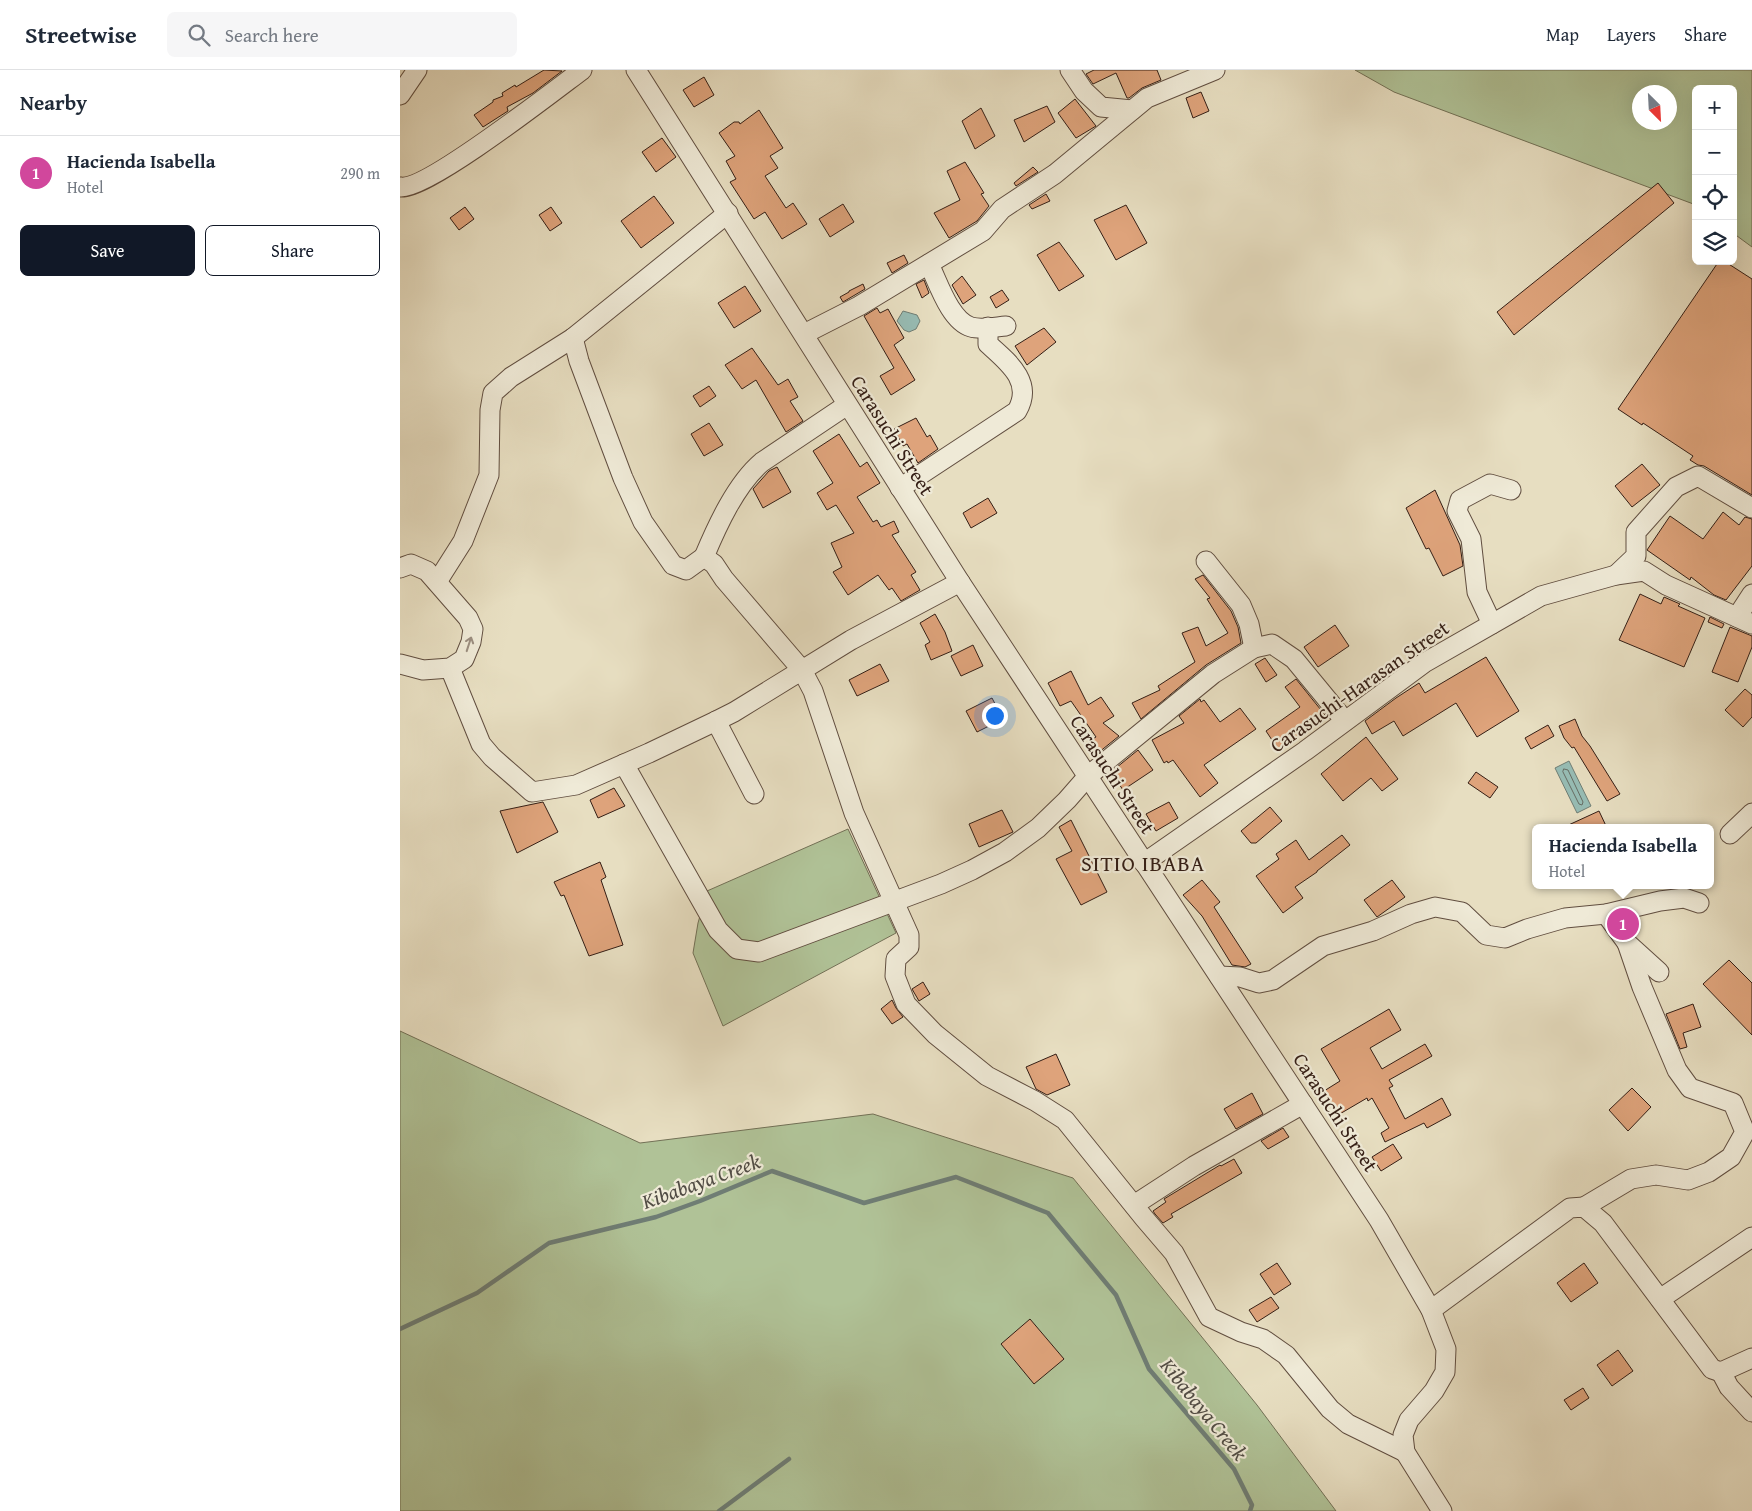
<!DOCTYPE html>
<meta charset="utf-8">
<style>
body{margin:0;font-family:"Gentium Book Plus",serif;background:#f6f6f7;color:#1f2937}
.controls{position:absolute;right:15px;top:15px;display:grid;overflow:hidden;border-radius:8px;box-shadow:0 5px 20px #0002}
.controls button{width:45px;height:45px;display:grid;place-items:center;padding:0;border:0;border-bottom:1px solid #e0e1e3;background:#fff;color:#1f2937;font:25px sans-serif}
.compass{position:absolute;left:1232px;top:15px;width:45px;height:45px;border-radius:50%;background:#fff;box-shadow:0 5px 20px #0002;rotate:156deg}
.you{position:absolute;left:594px;top:645px;width:18px;height:18px;margin:-12px;border:4px solid #fff;border-radius:50%;background:#1a73e8;box-shadow:0 0 0 8px #1a73e833}
.badge{display:grid;place-items:center;width:32px;height:32px;border-radius:50%;background:#111827;color:#fff;font-size:16px;font-weight:700}
.pin{position:absolute;translate:-50% -50%;border:2px solid #fff;box-shadow:0 1px 5px #0006}
.popup{position:absolute;left:1132px;top:754px;width:182px;height:65px;box-sizing:border-box;display:grid;place-content:center;border-radius:8px;background:#fff;filter:drop-shadow(0 1px 4px #0005);font-size:16px;white-space:nowrap;color:#747a83}
.popup b{font-size:19px;color:#1f2937}
.popup::after{content:'';position:absolute;left:50%;top:100%;margin-left:-10px;border:10px solid transparent;border-top-color:#fff}
.list{margin:0;padding:0;list-style:none}
h2{display:flex;justify-content:space-between;align-items:center;height:65px;margin:0;padding:0 20px;font-size:21px}
h2 small{font-size:16px;font-weight:400;color:#747a83}
.list li{display:grid;grid-template-columns:32px 1fr auto;gap:15px;align-items:center;box-sizing:border-box;height:75px;padding:0 20px;border-top:1px solid #e0e1e3}
.list b{display:block;font-size:19px;white-space:nowrap}
.list p{margin:0;font-size:16px;white-space:nowrap;color:#747a83}
.list em{font-size:16px;font-style:normal;color:#747a83}
.actions{display:flex;gap:10px;padding:15px 20px}
.actions a{flex:1;padding:11px 0;border:1px solid #111827;border-radius:8px;text-align:center;font-size:18px;color:#111827}
.actions .main{background:#111827;color:#fff}
.icon{flex:none;width:28px;height:28px;fill:none;stroke:currentColor;stroke-width:2;stroke-linecap:round;stroke-linejoin:round}
.map{position:relative;flex:none;width:1352px;height:1441px;overflow:hidden}
header{display:flex;align-items:center;gap:30px;box-sizing:border-box;height:70px;padding:0 25px;background:#fff;border-bottom:1px solid #e0e1e3}
header strong{font-size:24px}
nav{display:flex;gap:28px;margin-inline-start:auto;font-size:18px}
.search{width:350px;height:45px;background:#f6f6f7;display:flex;align-items:center;gap:12px;box-sizing:border-box;padding:0 18px;border-radius:8px;color:#747a83;font-size:19px}
main{display:flex}
aside{flex:1;background:#fff}
.map>svg:first-child{display:block}
.green{fill:#b0c297;stroke:#727056;fill-rule:evenodd}
.water{fill:#97bcb4;stroke:#6f7d74}
.lines{fill:none;stroke-linecap:round;stroke-linejoin:round}
.shore{stroke:#666d64;stroke-width:1}
.stream{stroke:#6f7d74;stroke-width:4.5}
.building{fill:#dea37b;stroke:#341e15}
.minor-casing{stroke:#614e40;stroke-width:21}
.minor{stroke:#efead7;stroke-width:19}
.oneway{stroke:#9b8e80}
.labels{text-anchor:middle;dominant-baseline:central;stroke-width:4.5;stroke-linejoin:round;paint-order:stroke}
.street-label{font-size:20px;fill:#341e15;stroke:#efead7}
.water-label{font-size:21px;font-style:italic;fill:#524d45;stroke:#efead7}
.quarter-label{font-size:22px;letter-spacing:1px;fill:#341e15;stroke:#efead7}
</style>
<header>
<strong>Streetwise</strong>
<div class="search"><svg class="icon" aria-label="search" viewBox="0 0 24 24"><circle cx="10" cy="10" r="6"/><path d="M15 15l6 6"/></svg>Search here</div>
<nav><a>Map</a><a>Layers</a><a>Share</a></nav>
</header>
<main>
<aside>
<h2>Nearby<small></small></h2>
<ul class="list">
<li><span class="badge" style="background:#d1479c">1</span><div><b>Hacienda Isabella</b><p>Hotel</p></div><em>290 m</em></li>
</ul>
<div class="actions"><a class="main">Save</a><a>Share</a></div>
</aside>
<div class="map">
<svg width="1352" height="1441" viewBox="0 0 1352 1441">
<rect width="100%" height="100%" fill="#e7dec1"/>
<filter id="stains"><feTurbulence type="fractalNoise" baseFrequency=".004" numOctaves="4"/><feColorMatrix values="0 0 0 0 .2 0 0 0 0 .09 0 0 0 0 .02 0 0 0 .5 -.17"/></filter>
<radialGradient id="worn" r=".72"><stop offset=".6" stop-color="#630" stop-opacity="0"/><stop offset="1" stop-color="#630" stop-opacity=".3"/></radialGradient>
<!-- green -->
<g class="green">
<path d="M955,0h397v177l-19,-14v-144h-37v116l-302,-113zM1240,22h30v30h-30z"/>
<polygon points="448,759 496,863 323,956 293,883 298,853 307,821"/>
<polygon points="0,961 240,1073 473,1044 673,1108 857,1335 936,1441 0,1441"/>
</g>
<!-- water -->
<g class="water">
<polygon points="503,241 517,245 520,251 516,259 509,262 504,260 497,251"/>
<polygon points="1169,691 1191,736 1177,743 1155,698"/>
</g>
<g class="lines">
<!-- shore -->
<polygon class="shore" points="1164,699 1168,700 1183,732 1182,735 1179,734 1163,702"/>
<!-- stream -->
<g class="stream">
<polyline points="0,1259 77,1223 149,1173 256,1147 300,1131 372,1101 464,1133 556,1107 648,1143 716,1225 749,1299 834,1399 852,1435 850,1441"/>
<polyline points="319,1441 389,1389"/>
</g>
</g>
<!-- building -->
<g class="building">
<polygon points="144,0 162,1 133,23 107,37 108,41 83,57 74,45 93,32 93,30 103,26 102,23 115,15 116,17"/>
<polygon points="694,0 757,0 761,10 742,18 729,28 727,28 716,3 693,14 686,4"/>
<polygon points="304,7 314,25 294,37 283,20"/>
<polygon points="801,22 809,41 793,48 786,28"/>
<polygon points="675,29 696,56 676,68 658,43"/>
<polygon points="647,36 655,52 624,72 614,50"/>
<polygon points="581,38 595,66 575,79 562,51"/>
<polygon points="359,40 383,78 370,86 378,98 365,106 386,138 393,133 407,154 382,169 365,142 354,149 330,112 336,109 326,91 335,86 319,63 334,52 339,52 340,54"/>
<polygon points="262,68 276,87 256,102 242,82"/>
<polygon points="565,92 584,123 581,124 589,136 577,151 549,168 534,143 560,130 547,101"/>
<polygon points="633,97 638,102 616,116 614,113"/>
<polygon points="1258,113 1274,133 1114,265 1097,242"/>
<polygon points="646,124 650,131 632,139 629,135"/>
<polygon points="254,126 274,153 241,178 221,151"/>
<polygon points="443,134 454,152 430,167 419,149"/>
<polygon points="726,135 747,173 716,190 694,150"/>
<polygon points="65,137 74,149 59,160 50,148"/>
<polygon points="151,137 162,153 150,161 139,145"/>
<polygon points="659,172 684,206 659,221 637,185"/>
<polygon points="504,185 508,193 492,203 487,193"/>
<polygon points="1319,191 1324,191 1352,209 1352,425 1304,396 1298,395 1290,390 1293,386 1243,353 1242,355 1218,339"/>
<polygon points="562,206 576,225 563,234 552,215"/>
<polygon points="524,210 529,223 522,228 516,214"/>
<polygon points="463,214 465,219 443,232 440,227 449,222 449,221"/>
<polygon points="345,216 361,241 334,258 318,233"/>
<polygon points="602,220 609,230 596,238 590,227"/>
<polygon points="477,238 480,243 488,239 504,268 494,275 515,310 491,325 480,306 494,298 464,246"/>
<polygon points="644,258 656,272 627,295 615,276"/>
<polygon points="352,278 378,315 388,309 398,327 390,331 403,351 386,362 356,310 342,319 325,295"/>
<polygon points="309,316 316,326 300,337 293,326"/>
<polygon points="516,348 527,367 530,365 538,379 518,393 507,374 503,376 494,359"/>
<polygon points="309,353 323,375 304,386 291,364"/>
<polygon points="439,364 460,397 467,392 480,413 457,427 473,452 477,450 481,457 494,451 499,462 492,465 516,502 511,505 520,520 501,531 492,518 489,520 478,505 448,525 433,502 442,497 431,473 454,463 436,435 427,440 417,423 433,413 413,381"/>
<polygon points="1242,394 1260,415 1232,437 1215,416"/>
<polygon points="377,397 391,422 363,438 353,419 369,401"/>
<polygon points="1035,420 1060,475 1063,496 1043,506 1029,478 1026,479 1006,438"/>
<polygon points="588,428 597,443 571,458 563,443"/>
<polygon points="1323,442 1339,455 1345,447 1352,449 1352,496 1326,530 1314,525 1291,507 1290,510 1247,480 1270,446 1303,469"/>
<polygon points="803,505 831,541 838,557 841,573 806,595 741,649 732,633 760,620 758,616 795,592 782,563 798,557 806,576 828,563 807,529 810,528 795,509"/>
<polygon points="1240,524 1261,534 1264,527 1280,534 1278,536 1305,548 1284,597 1219,570"/>
<polygon points="535,544 545,562 552,581 531,590 525,575 530,572 520,553"/>
<polygon points="1310,547 1324,554 1322,558 1308,552"/>
<polygon points="935,555 949,576 918,597 904,577"/>
<polygon points="1330,557 1352,566 1352,577 1338,612 1312,602"/>
<polygon points="573,575 583,596 561,606 551,586"/>
<polygon points="1086,587 1119,641 1077,667 1056,633 1003,666 994,651 972,664 965,651 996,628 1019,613 1025,623"/>
<polygon points="865,588 877,605 866,612 855,594"/>
<polygon points="480,594 489,611 457,626 449,610"/>
<polygon points="671,601 688,635 701,627 714,646 703,653 719,666 698,683 691,670 696,667 671,631 660,636 648,613"/>
<polygon points="896,609 925,645 907,660 878,679 866,661 900,637 885,617"/>
<polygon points="1345,619 1352,625 1352,647 1343,657 1325,640"/>
<polygon points="592,628 603,649 577,662 566,641"/>
<polygon points="800,629 801,632 804,630 820,652 840,638 856,659 804,695 818,713 800,727 773,690 768,693 767,691 764,693 752,670 784,653 779,646"/>
<polygon points="1175,649 1182,666 1190,676 1220,724 1207,731 1174,677 1172,678 1164,668 1159,656"/>
<polygon points="1148,655 1154,666 1131,679 1125,668"/>
<polygon points="966,667 998,709 982,721 971,708 943,731 921,704"/>
<polygon points="738,680 753,700 723,720 711,702"/>
<polygon points="1076,702 1098,717 1090,728 1068,713"/>
<polygon points="214,718 225,736 198,748 190,730"/>
<polygon points="143,732 158,762 117,783 100,741"/>
<polygon points="769,732 778,748 756,761 746,744"/>
<polygon points="870,737 882,751 856,773 851,773 841,761"/>
<polygon points="602,740 613,762 579,777 569,754"/>
<polygon points="1199,741 1207,758 1162,758"/>
<polygon points="671,750 707,822 681,835 656,789 672,781 659,757"/>
<polygon points="942,765 950,775 917,801 917,802 895,817 903,828 883,843 856,806 879,789 876,784 896,770 909,790"/>
<polygon points="200,792 206,807 201,810 223,875 189,886 164,825 161,826 154,812"/>
<polygon points="802,810 820,832 814,837 851,894 845,897 832,895 802,846 783,825"/>
<polygon points="992,810 1005,827 977,847 964,830"/>
<polygon points="1329,890 1352,913 1352,965 1303,914"/>
<polygon points="523,912 530,924 519,931 512,919"/>
<polygon points="492,930 496,938 503,947 492,954 481,939"/>
<polygon points="1293,934 1301,957 1283,963 1287,977 1280,979 1266,944"/>
<polygon points="989,939 1001,960 970,978 982,999 1025,974 1032,986 989,1010 993,1016 989,1018 1005,1049 1042,1028 1051,1045 1027,1058 1024,1053 985,1072 981,1063 989,1058 972,1028 968,1031 967,1028 938,1045 924,1021 940,1011 921,979"/>
<polygon points="656,984 670,1015 647,1025 636,1019 626,997"/>
<polygon points="1232,1018 1251,1037 1228,1061 1209,1040"/>
<polygon points="852,1023 863,1044 836,1059 824,1039"/>
<polygon points="883,1058 889,1067 868,1079 861,1071"/>
<polygon points="993,1074 1002,1088 981,1101 972,1087"/>
<polygon points="834,1089 842,1103 771,1144 773,1147 763,1153 755,1144 753,1141 766,1132 764,1129 820,1095 821,1096"/>
<polygon points="877,1193 891,1214 874,1225 860,1204"/>
<polygon points="1184,1193 1198,1213 1171,1232 1157,1213"/>
<polygon points="871,1227 879,1238 857,1252 849,1240"/>
<polygon points="630,1249 664,1289 634,1314 601,1274"/>
<polygon points="1218,1280 1233,1301 1212,1316 1197,1295"/>
<polygon points="1183,1318 1189,1328 1171,1340 1164,1330"/>
</g>
<g class="lines">
<!-- minor casing -->
<g class="minor-casing">
<g id="minor">
<polyline points="236,0 560,512 979,1150 1031,1240 1046,1279 1045,1302 1034,1321 1009,1350 1003,1365 1005,1382 1042,1441"/>
<polyline points="670,0 684,21 701,37 732,40"/>
<polyline points="0,25 17,0"/>
<path d="M0,117c26,4 155,-97 182,-117"/>
<path d="M529,194c9,18 21,57 42,63 10,3 24,0 35,-1"/>
<polyline points="404,264 459,236 583,161 602,139 655,104 747,28 815,0"/>
<polyline points="173,268 179,291 194,331 223,408 243,452 273,495 286,500 304,487 314,494 324,509 402,600 413,621 454,743 509,865 509,877 496,889 495,906 506,934 535,964 587,1006 635,1031 665,1050 744,1148 774,1183 809,1247 841,1262 863,1269 886,1285 930,1339 948,1354 1005,1382"/>
<path d="M500,418l117,-77c17,-29 -9,-49 -29,-67v-17"/>
<path d="M304,487c13,-31 32,-73 58,-95l85,-57"/>
<polyline points="806,491 841,535 849,554 854,578"/>
<polyline points="0,498 11,494 27,501 68,548 73,559 71,572 64,589 50,598 23,600 0,594"/>
<polyline points="1216,505 1236,486 1236,462 1276,417 1298,406 1352,438"/>
<polyline points="37,512 63,471 89,405 90,340 93,323 111,307 173,268 328,143"/>
<polyline points="1337,547 1352,524"/>
<polyline points="1092,554 1077,522 1071,469 1057,441 1060,430 1090,414 1111,420"/>
<polyline points="50,598 81,674 92,687 132,722 176,715 249,683 316,651 334,642 451,570 560,512"/>
<polyline points="316,651 354,724"/>
<polyline points="224,694 318,860 337,879 359,882 541,814 572,800 605,782 638,758 667,730 688,706 813,604 854,578 872,574 894,589 945,651"/>
<polyline points="1330,764 1352,743"/>
<polyline points="744,793 905,681 1024,593 1141,526 1216,505 1244,501 1266,515 1352,554"/>
<polyline points="1206,844 1227,873 1259,902"/>
<polyline points="819,906 840,907 859,913 873,910 923,876 973,861 1011,844 1035,837 1062,842 1086,865 1105,868 1127,859 1165,848 1206,844 1260,831 1284,828 1299,833"/>
<polyline points="734,1135 794,1096 903,1034"/>
<polyline points="1184,1137 1231,1109 1256,1105 1288,1110 1309,1102 1331,1087 1345,1062 1333,1033 1290,1018 1277,1000 1242,917 1227,873"/>
<polyline points="1260,1229 1352,1167"/>
<polyline points="1031,1240 1170,1138 1184,1137 1203,1153 1312,1299 1321,1302 1352,1288"/>
<polyline points="1321,1302 1329,1317 1352,1342"/>
</g>
</g>
<!-- minor -->
<use href="#minor" class="minor"/>
</g>
<!-- one-way arrows -->
<defs><path id="oneway-shaft" d="M-6 0H5M1.5-3L5.5 0L1.5 3" fill="none" stroke-width="1.6" stroke-linecap="round" stroke-linejoin="round" transform="scale(1.25)"/></defs>
<use class="oneway" href="#oneway-shaft" transform="translate(69 574) rotate(-72)"/>
<g class="labels">
<!-- street labels -->
<g class="street-label">
<text transform="translate(493 365) rotate(58)">Carasuchi Street</text>
<text transform="translate(959 616) rotate(-35)">Carasuchi-Harasan Street</text>
<text transform="translate(713 704) rotate(57)">Carasuchi Street</text>
<text transform="translate(936 1042) rotate(57)">Carasuchi Street</text>
</g>
<!-- water labels -->
<g class="water-label">
<text transform="translate(301 1111) rotate(-20)">Kibabaya Creek</text>
<text transform="translate(804 1339) rotate(51)">Kibabaya Creek</text>
</g>
<!-- quarter labels -->
<g class="quarter-label">
<text x="743" y="793">SITIO IBABA</text>
</g>
</g>
<rect width="100%" height="100%" filter="url(#stains)"/>
<rect width="100%" height="100%" fill="url(#worn)"/>
</svg>
<div class="controls">
<button>+</button>
<button>−</button>
<button><svg class="icon" aria-label="locate" viewBox="0 0 24 24"><circle cx="12" cy="12" r="6"/><path d="M12 2v4M12 18v4M2 12h4M18 12h4"/></svg></button>
<button><svg class="icon" aria-label="layers" viewBox="0 0 24 24"><path d="M12 4l9 5-9 5-9-5zM3 14l9 5 9-5"/></svg></button>
</div>
<svg class="compass" viewBox="-18 -18 36 36"><path d="M0-13l5 13h-10z" fill="#e53935"/><path d="M0 13l5-13h-10z" fill="#747a83"/></svg>
<div class="you"></div>
<div class="pin badge" style="left:1223px;top:854px;background:#d1479c">1</div>
<div class="popup"><b>Hacienda Isabella</b>Hotel</div>
</div>
</main>
